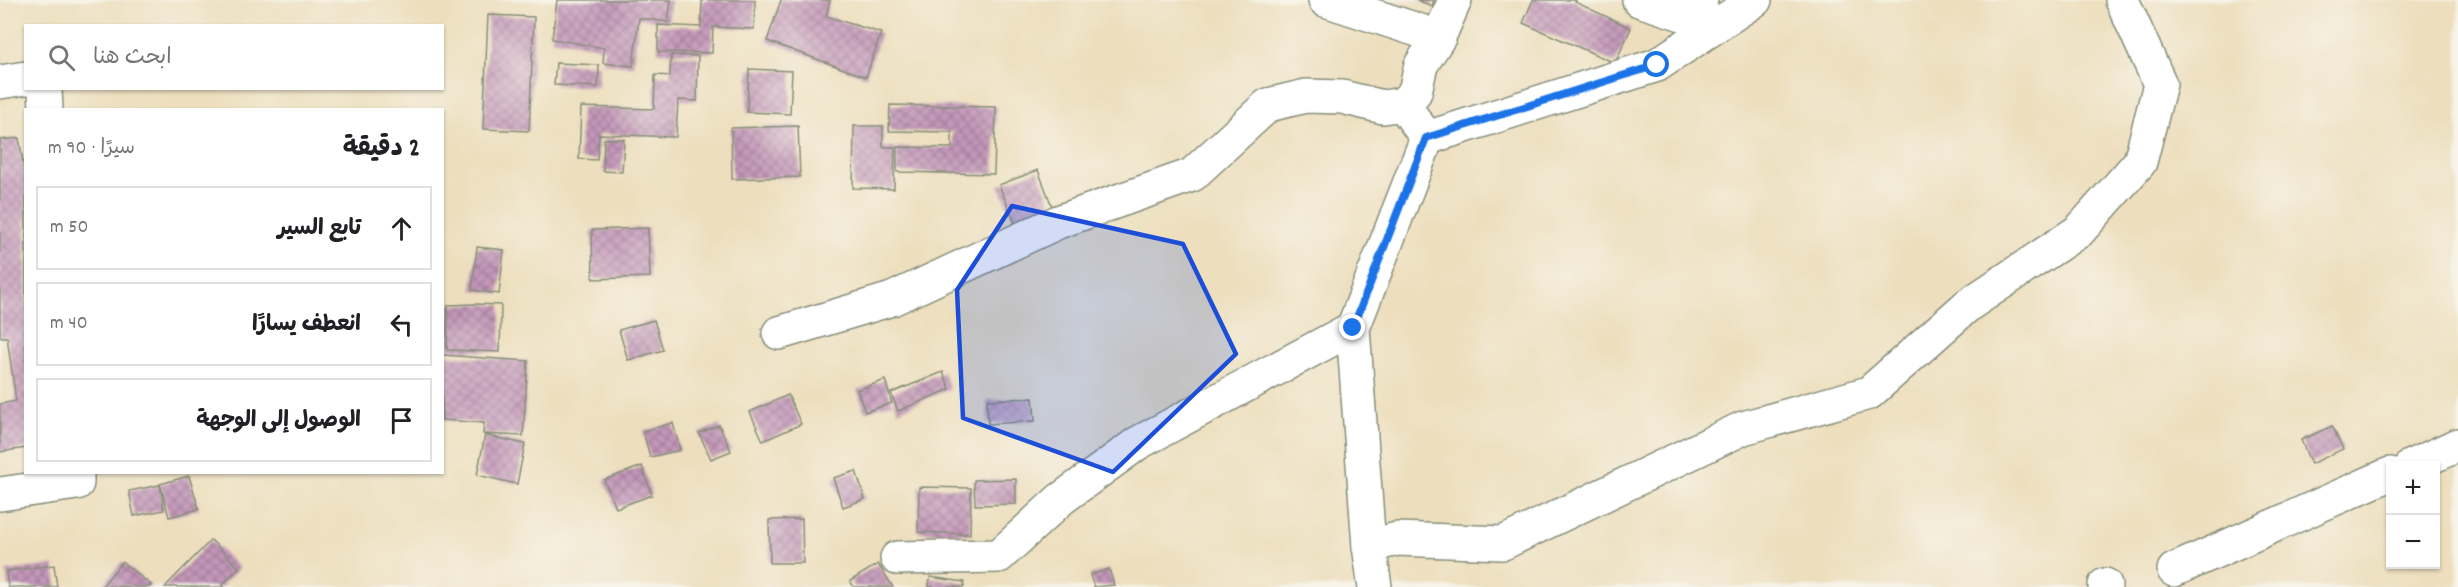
<!DOCTYPE html>
<html lang="ar">
<meta charset="utf-8">
<style>
body{margin:0;font-family:Dekko,"Playpen Sans Arabic",sans-serif;background:#f6f6f6;color:#202124;direction:rtl}
.controls{position:absolute;right:18px;bottom:18px;display:grid;overflow:hidden;border-radius:0px;box-shadow:0 2px 4px #0004}
.controls button{width:54px;height:54px;display:grid;place-items:center;padding:0;border:0;border-bottom:2px solid #e0e0e0;background:#fff;color:#202124;font:30px sans-serif}
.stop{position:absolute;width:18px;height:18px;margin:-14px;border:4px solid #1a73e8;border-radius:50%;background:#fff}
.stop.end{background:#1a73e8;border-color:#fff;box-shadow:0 2px 6px #0008}
.list{margin:0;padding:0;list-style:none}
h2{display:flex;justify-content:space-between;align-items:center;height:78px;margin:0;padding:0 24px;font-size:26px}
h2 small{font-size:20px;font-weight:400;color:#757577}
.list li{display:grid;grid-template-columns:39px 1fr auto;gap:18px;align-items:center;box-sizing:border-box;height:84px;margin:0 12px 12px;padding:0 12px;border:2px solid #e0e0e0;border-radius:0px}
.list b{display:block;font-size:22px;white-space:nowrap}
.list em{font-size:20px;font-style:normal;color:#757577}
.icon{flex:none;width:33px;height:33px;fill:none;stroke:currentColor;stroke-width:2;stroke-linecap:round;stroke-linejoin:round}
.map{position:relative;flex:none;width:2458px;height:587px;overflow:hidden;direction:ltr}
.search{position:absolute;background:#fff;box-shadow:0 2px 4px #0004;left:24px;top:24px;width:420px;height:66px;display:flex;align-items:center;gap:15px;box-sizing:border-box;padding:0 21px;border-radius:0px;color:#757577;font-size:22px}
.panel{position:absolute;background:#fff;box-shadow:0 2px 4px #0004;left:24px;top:108px;width:420px;height:366px;border-radius:0px;direction:rtl}
.map>svg:first-child{display:block}
.building{fill:url(#building-cross-hatch)}
.lines{fill:none;stroke-linecap:round;stroke-linejoin:round}
.minor-casing{stroke:#868e79;stroke-width:36}
.minor{stroke:#fff;stroke-width:33}
.route{stroke:#1a73e8;stroke-width:8}
.marked{fill:#1d4ed8;fill-opacity:0.2;stroke:#1d4ed8;stroke-width:4.5;stroke-linejoin:round}
</style>
<div class="map">
<svg width="2458" height="587" viewBox="0 0 2458 587">
<defs>
<pattern id="building-cross-hatch" width="8" height="8" patternUnits="userSpaceOnUse" patternTransform="scale(1.5)"><rect width="8" height="8" fill="#c497ba"/><path d="M0 0l8 8M0 8l8-8" fill="none" stroke="#9f7c98"/></pattern>
</defs>
<rect width="100%" height="100%" fill="#f7f3e8"/>
<filter id="ink" filterUnits="userSpaceOnUse"><feTurbulence type="fractalNoise" baseFrequency=".0167" numOctaves="2"/><feDisplacementMap in="SourceGraphic" scale="12" xChannelSelector="R" yChannelSelector="G"/><feConvolveMatrix kernelMatrix="1 2 1 2 8 2 1 2 1" color-interpolation-filters="sRGB"/></filter>
<filter id="wash" filterUnits="userSpaceOnUse"><feTurbulence type="fractalNoise" baseFrequency=".008" numOctaves="4" result="noise"/><feDisplacementMap in="SourceGraphic" scale="24" xChannelSelector="R" yChannelSelector="G"/><feGaussianBlur stdDeviation="1.35" result="paint"/><feColorMatrix in="noise" values="0 0 0 0 0 0 0 0 0 0 0 0 0 0 0 0 0 1.4 0 .05"/><feComposite in="paint" operator="in"/></filter>
<g filter="url(#wash)">
<rect width="100%" height="100%" fill="#eddfbe"/>
<g id="blocks">
<!-- building -->
<g class="building">
<polygon points="557,0 671,0 668,22 639,18 633,66 603,63 604,48 552,39"/>
<polygon points="702,0 755,0 754,29 713,27 712,53 658,52 658,25 701,27"/>
<polygon points="781,0 830,0 826,16 881,33 866,77 767,41"/>
<polygon points="1417,0 1434,0 1432,6"/>
<polygon points="1533,0 1576,0 1575,2 1631,28 1615,63 1523,23"/>
<polygon points="488,15 534,17 529,131 483,129"/>
<polygon points="671,55 698,56 697,101 678,100 676,137 599,134 597,160 579,159 581,107 654,109 655,75 670,76"/>
<polygon points="556,63 599,65 598,87 554,85"/>
<polygon points="749,69 792,71 790,114 747,112"/>
<polygon points="890,105 996,107 994,174 897,172 897,147 952,148 952,132 889,131"/>
<polygon points="798,126 800,177 732,179 731,128"/>
<polygon points="854,126 883,126 883,147 895,147 894,189 853,188"/>
<polygon points="19,138 26,182 26,448 0,452 0,404 16,401 7,337 0,337 0,140"/>
<polygon points="604,139 624,139 622,172 603,171"/>
<polygon points="1038,170 1053,209 1015,223 999,185"/>
<polygon points="648,228 650,277 593,279 592,230"/>
<polygon points="477,247 504,250 499,294 472,290"/>
<polygon points="476,304 501,305 500,352 447,350 448,305"/>
<polygon points="654,320 663,350 628,360 619,330"/>
<polygon points="442,355 528,361 523,436 483,434 484,423 442,420"/>
<polygon points="943,372 950,389 898,411 891,393"/>
<polygon points="885,380 892,403 865,412 857,390"/>
<polygon points="788,395 801,424 763,441 750,412"/>
<polygon points="1033,398 1035,421 988,424 987,400"/>
<polygon points="673,423 680,450 650,457 643,431"/>
<polygon points="719,425 731,451 711,459 699,433"/>
<polygon points="2332,426 2343,449 2311,464 2301,440"/>
<polygon points="485,435 525,444 517,484 477,475"/>
<polygon points="642,466 652,495 616,508 604,480"/>
<polygon points="856,471 865,499 843,507 833,478"/>
<polygon points="189,476 199,509 169,517 160,484"/>
<polygon points="1016,479 1016,504 975,505 974,480"/>
<polygon points="160,485 164,510 134,516 129,491"/>
<polygon points="919,487 971,488 970,534 918,532"/>
<polygon points="802,519 803,563 770,563 769,520"/>
<polygon points="211,540 239,568 222,585 224,587 165,587"/>
<polygon points="122,562 151,585 149,587 102,586"/>
<polygon points="878,564 893,587 854,587 850,581"/>
<polygon points="54,565 57,587 8,587 6,571"/>
<polygon points="1109,569 1114,585 1094,587 1090,575"/>
<polygon points="930,577 964,582 964,587 929,587"/>
</g>
</g>
</g>
<g filter="url(#ink)">
<use href="#blocks" fill-opacity="0" stroke="#868e79" stroke-width="1.5"/>
<g class="lines">
<!-- minor casing -->
<g class="minor-casing">
<g id="minor">
<polyline points="1325,0 1439,37 1455,0"/>
<polyline points="1639,0 1688,16 1701,0"/>
<polyline points="0,82 26,78"/>
<polyline points="45,88 46,110"/>
<polyline points="1427,138 1657,65 1755,0"/>
<polyline points="1353,328 1369,546 1375,587"/>
<polyline points="779,333 892,299 1058,222 1192,175 1268,105 1306,96 1342,97 1383,107 1403,104 1415,92 1421,65 1439,37"/>
<polyline points="2411,466 2458,445"/>
<polyline points="0,494 77,483 77,472"/>
<polyline points="1369,546 1397,539 1503,543 1743,428 1869,393 1968,305 2079,231 2140,162 2160,84 2122,0"/>
<polyline points="897,558 999,556 1061,499 1138,443 1353,328 1427,138 1403,104"/>
<polyline points="2174,570 2390,474"/>
<polyline points="2105,585 2105,587"/>
</g>
</g>
<!-- minor -->
<use href="#minor" class="minor"/>
</g>
</g>
<g class="lines" filter="url(#ink)">
<!-- route -->
<polyline class="route" points="1353,328 1426,138 1657,65"/>
</g>
<!-- marked area -->
<path class="marked" d="M1012,206l171,38 53,110 -123,118 -150,-54 -6,-128z"/>
</svg>
<div class="controls">
<button>+</button>
<button>−</button>
</div>
<div class="stop" style="left:1657px;top:65px"></div>
<div class="stop end" style="left:1353px;top:328px"></div>
<div class="search"><svg class="icon" aria-label="search" viewBox="0 0 24 24"><circle cx="10" cy="10" r="6"/><path d="M15 15l6 6"/></svg>ابحث هنا</div>
<section class="panel">
<h2>2 دقيقة<small>سيرًا · 90 m</small></h2>
<ul class="list">
<li><svg class="icon" aria-label="ahead" viewBox="0 0 24 24"><path d="M12 20V5M6 11l6-6 6 6"/></svg><div><b>تابع السير</b></div><em>50 m</em></li>
<li><svg class="icon" aria-label="left" viewBox="0 0 24 24"><path d="M17 20v-9H6M10 6l-5 5 5 5"/></svg><div><b>انعطف يسارًا</b></div><em>40 m</em></li>
<li><svg class="icon" aria-label="arrive" viewBox="0 0 24 24"><path d="M6 21V4h12l-3 4 3 4H6"/></svg><div><b>الوصول إلى الوجهة</b></div></li>
</ul>
</section>
</div>
